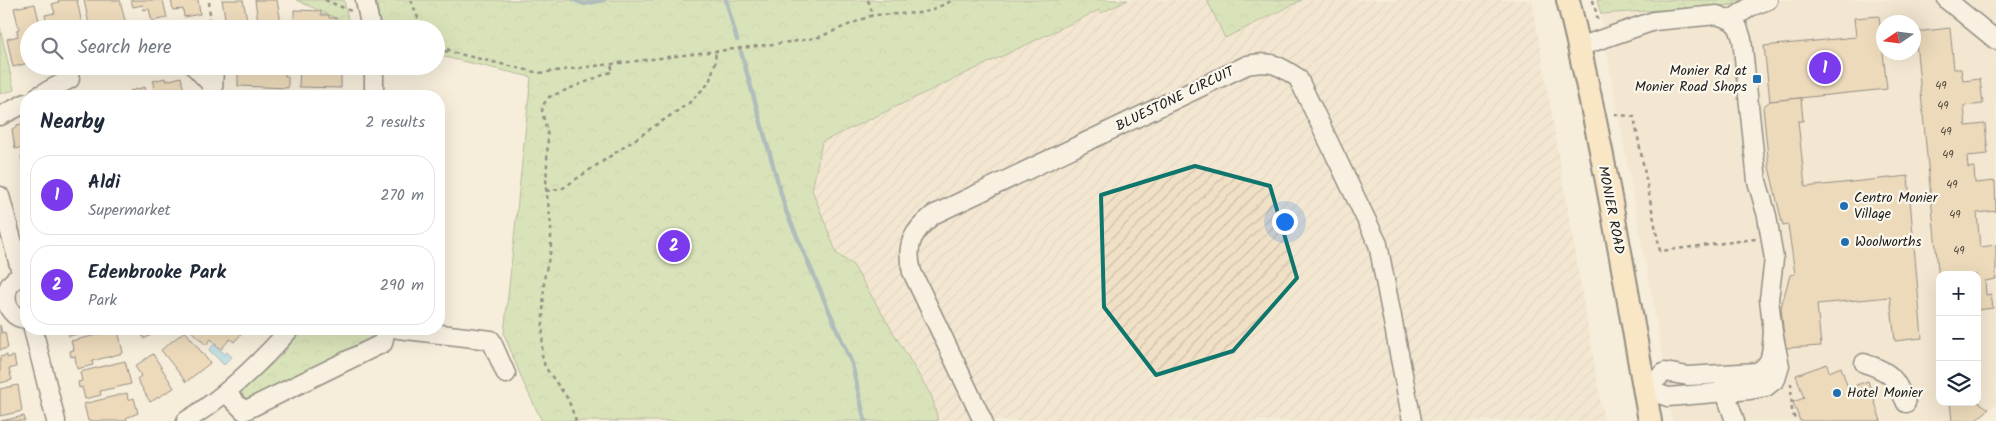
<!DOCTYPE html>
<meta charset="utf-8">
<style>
body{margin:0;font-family:Kalam,sans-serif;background:#f2f2f3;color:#1f2937}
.controls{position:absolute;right:15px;bottom:15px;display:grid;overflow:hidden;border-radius:10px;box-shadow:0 5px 20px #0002}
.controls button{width:45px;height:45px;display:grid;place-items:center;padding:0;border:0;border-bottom:1px solid #e0e1e3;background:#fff;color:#1f2937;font:25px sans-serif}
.compass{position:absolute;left:1876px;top:15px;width:45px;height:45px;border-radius:50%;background:#fff;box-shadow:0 5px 20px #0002;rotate:257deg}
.you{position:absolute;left:1284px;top:221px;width:18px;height:18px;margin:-12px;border:4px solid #fff;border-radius:50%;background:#1a73e8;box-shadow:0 0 0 8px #1a73e833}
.badge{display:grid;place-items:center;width:32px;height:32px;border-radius:50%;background:#7c3aed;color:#fff;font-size:16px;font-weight:700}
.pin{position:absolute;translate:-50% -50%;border:2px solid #fff;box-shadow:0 1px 5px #0006}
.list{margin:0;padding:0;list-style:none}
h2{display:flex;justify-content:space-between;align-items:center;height:65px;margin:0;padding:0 20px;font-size:21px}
h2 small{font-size:16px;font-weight:400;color:#747a83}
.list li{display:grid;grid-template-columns:32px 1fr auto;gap:15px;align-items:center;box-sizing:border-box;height:80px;margin:0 10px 10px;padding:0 10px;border:1px solid #e0e1e3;border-radius:20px}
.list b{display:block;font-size:19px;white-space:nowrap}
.list p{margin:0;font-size:16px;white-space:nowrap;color:#747a83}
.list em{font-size:16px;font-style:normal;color:#747a83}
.icon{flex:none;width:28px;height:28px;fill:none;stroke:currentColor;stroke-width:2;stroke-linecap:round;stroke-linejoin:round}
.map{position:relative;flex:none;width:1996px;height:421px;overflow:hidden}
.search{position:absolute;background:#fff;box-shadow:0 5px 20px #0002;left:20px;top:20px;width:425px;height:55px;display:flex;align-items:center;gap:12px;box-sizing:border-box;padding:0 18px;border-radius:28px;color:#747a83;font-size:19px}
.panel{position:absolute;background:#fff;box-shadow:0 5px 20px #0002;left:20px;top:90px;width:425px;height:245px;border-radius:20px}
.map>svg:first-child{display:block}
.built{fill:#f0e0c6;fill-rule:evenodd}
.industrial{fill:url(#industrial-furrows)}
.forest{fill:url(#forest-crowns);stroke:#6a7a56}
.water{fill:url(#water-ripples);stroke:#5c8496}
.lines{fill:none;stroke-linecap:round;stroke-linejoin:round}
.stream{stroke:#5c8496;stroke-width:4.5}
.building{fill:#e3c396;stroke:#1c1c1c}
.minor-casing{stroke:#1c1c1c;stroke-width:21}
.major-casing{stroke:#1c1c1c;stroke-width:26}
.path{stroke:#1c1c1c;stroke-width:2.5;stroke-dasharray:4 4;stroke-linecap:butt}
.minor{stroke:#fbf7ec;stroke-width:18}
.major{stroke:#fbddab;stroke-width:22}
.marked{fill:none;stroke:#0f766e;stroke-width:4;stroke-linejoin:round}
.poi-dot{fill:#1f6fb2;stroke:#fbf7ec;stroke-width:2}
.labels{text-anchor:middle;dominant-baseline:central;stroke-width:4.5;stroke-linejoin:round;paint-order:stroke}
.number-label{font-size:11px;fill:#4e463a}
.poi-label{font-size:14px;fill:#1c1c1c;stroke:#fbf7ec;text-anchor:start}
.street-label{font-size:14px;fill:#1c1c1c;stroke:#fbf7ec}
</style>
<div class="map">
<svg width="1996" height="421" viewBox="0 0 1996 421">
<defs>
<pattern id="industrial-furrows" width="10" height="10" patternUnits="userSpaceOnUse" patternTransform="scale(1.25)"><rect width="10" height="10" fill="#f0e0c6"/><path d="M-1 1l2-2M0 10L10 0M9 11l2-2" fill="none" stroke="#cdc0aa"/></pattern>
<pattern id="forest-crowns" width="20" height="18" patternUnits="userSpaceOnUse" patternTransform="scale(1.25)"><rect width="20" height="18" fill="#b7d891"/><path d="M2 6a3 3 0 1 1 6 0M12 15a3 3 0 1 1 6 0" fill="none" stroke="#9db97c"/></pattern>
<pattern id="water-ripples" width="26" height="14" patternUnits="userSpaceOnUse" patternTransform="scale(1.25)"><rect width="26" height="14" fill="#86cae7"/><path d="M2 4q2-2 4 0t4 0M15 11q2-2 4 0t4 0" fill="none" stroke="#73adc6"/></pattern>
</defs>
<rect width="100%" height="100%" fill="#f6eddb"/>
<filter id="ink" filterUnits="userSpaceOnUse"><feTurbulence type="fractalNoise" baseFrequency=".02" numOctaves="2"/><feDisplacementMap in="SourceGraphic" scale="10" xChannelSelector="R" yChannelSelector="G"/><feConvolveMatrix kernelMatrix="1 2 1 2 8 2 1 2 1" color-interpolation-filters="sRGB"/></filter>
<g filter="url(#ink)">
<!-- built -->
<path class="built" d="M1745,0h251v405l-21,16h-303l-11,-75 -57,-309 -3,-23 131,-9zM1884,22h30v30h-30zM1940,275h37v127h-37z"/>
<!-- industrial -->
<polygon class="industrial" points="1119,0 1207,0 1226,38 1302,0 1532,0 1604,421 911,421 856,302 812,190 822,142"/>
<!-- forest -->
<g class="forest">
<polygon points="296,0 344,0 349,24"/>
<polygon points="376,0 1128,0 1101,13 1099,10 822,142 812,190 837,254 853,265 932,397 938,421 542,421 524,384 504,334 531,77 436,55 436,29 381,29"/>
<polygon points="1207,0 1302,0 1225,38"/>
<polygon points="1597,0 1745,0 1732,5 1601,14"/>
<polygon points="0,27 14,90 0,94"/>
<polygon points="302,329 358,329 371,333 370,346 347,356 341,354 320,364 318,370 246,402 239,394 280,357"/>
</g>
<!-- water -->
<polygon class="water" points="214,344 225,354 227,352 232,357 224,365 209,350"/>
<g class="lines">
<!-- stream -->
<g class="stream">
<polyline points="574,0 584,4 604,0"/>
<polyline points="726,0 737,40"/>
<polyline points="741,52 786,211 852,364 865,421"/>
</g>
</g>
<!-- building -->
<g class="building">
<polygon points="58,0 77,0 83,29 48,29 45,15 55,13 52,4 59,2"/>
<polygon points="84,0 120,0 126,25 113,29 90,29"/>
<polygon points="131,0 163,0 167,18 152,21 149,9 144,10 143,5 133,7"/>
<polygon points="171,0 198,0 200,14 184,17 183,9 173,10"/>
<polygon points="222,0 243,0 249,29 227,29"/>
<polygon points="255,0 277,0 282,29 259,29"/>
<polygon points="35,4 41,29 29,29 29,61 25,62 25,64 13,67 7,39 18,36 17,30 19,29 14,8"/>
<polygon points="294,10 321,11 321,15 329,15 329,18 336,18 336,29 294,29"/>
<polygon points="1879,16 1887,89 1770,101 1764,46 1856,37 1854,18"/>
<polygon points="1950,28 1954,69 1961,69 1963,81 1980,79 1983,104 1964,106 1966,126 1985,124 1988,154 1967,156 1968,168 1974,167 1975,183 1995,181 1996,211 1977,213 1980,247 1996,245 1996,279 1985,281 1986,295 1991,294 1993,308 1977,310 1977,275 1940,275 1940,290 1915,32"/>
<polygon points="243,66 285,66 285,76 288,76 288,88 238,86 238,73 243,73"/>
<polygon points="300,66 341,66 341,88 299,87"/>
<polygon points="181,77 185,96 155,96 153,86 155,86 153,81 165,78 166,81"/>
<polygon points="145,87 147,96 131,96 130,91"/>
<rect x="237" y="93" width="45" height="3"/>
<polygon points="309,93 326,96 326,93 343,95 343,96 309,96"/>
<polygon points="1801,98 1803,121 1798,121 1805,187 1908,176 1922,338 1895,341 1890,297 1817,304 1821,346 1785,348 1781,307 1790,275 1795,274 1788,225 1783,226 1769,167 1763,107 1770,101"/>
<polygon points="26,123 26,146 15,149 12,129 17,127 17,125"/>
<polygon points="26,154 26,176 25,177 21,156"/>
<polygon points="0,325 2,333 5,332 8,348 0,350"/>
<polygon points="67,329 100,329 69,336"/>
<polygon points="133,329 162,329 144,339 140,331 136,333"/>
<polygon points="189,329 239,329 243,332 234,342 230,339 221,349 211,339 206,345"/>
<polygon points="118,330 123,353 92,361 93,365 77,369 75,356 71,357 70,351 74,350 71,341"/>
<polygon points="185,331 210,363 186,382 161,350"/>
<polygon points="153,354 174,388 150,402 137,379 141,376 135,366"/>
<polygon points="7,355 7,358 14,356 16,367 9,369 12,380 0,383 0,357"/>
<polygon points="125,361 131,384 100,391 101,395 85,399 82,387 79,388 78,382 82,381 80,372"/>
<polygon points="1827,364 1829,372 1841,367 1848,388 1868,381 1881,421 1800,421 1793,402 1804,398 1796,375"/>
<polygon points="18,385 22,411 0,416 0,389"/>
<polygon points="127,393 128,400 134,398 138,413 126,418 127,421 88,421 84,404"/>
<polygon points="1977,401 1989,409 1975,421 1952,421 1950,402"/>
<polygon points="24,416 25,421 1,421"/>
</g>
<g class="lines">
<!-- minor casing -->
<g class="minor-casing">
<g id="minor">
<polyline points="365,0 371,29"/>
<polyline points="1947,0 1996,40"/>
<polyline points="1731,20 1750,7 1768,0"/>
<path d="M1579,47l75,-26 63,-6 14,5 7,7 4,12 15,142 10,35 7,43 -5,40 4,33 7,34 -4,13 -10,8 -16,3 -82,7 -23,-8 20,-17 23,4 69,-4c17,-9 14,-22 16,-40"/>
<polyline points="194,66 210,83 213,94"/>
<polyline points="213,93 214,66"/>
<polyline points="38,96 70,79"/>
<polyline points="374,96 374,66"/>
<polyline points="0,116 26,103"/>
<polyline points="0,196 22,276"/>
<path d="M26,276c-26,1 -26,41 0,43"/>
<polyline points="33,329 56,421"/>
<polyline points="398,329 491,340 506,374"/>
<path d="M1864,363c28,9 30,14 42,40"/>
<polyline points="1724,381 1725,392 1735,421"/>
<polyline points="226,393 244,411 383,343 386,329"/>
<path d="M186,421c40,-25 73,-57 104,-92"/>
<path d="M983,421l-71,-149c-7,-27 0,-40 21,-57l314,-150c24,-5 32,0 51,13l80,166 34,177"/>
</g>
</g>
<!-- major casing -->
<g class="major-casing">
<path id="major" d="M1568,0c34,139 57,281 82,421"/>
</g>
<!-- path -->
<g class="path">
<polyline points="325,0 351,11"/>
<polyline points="411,0 418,18 428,29"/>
<polyline points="868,0 873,15"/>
<polyline points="1593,0 1598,20"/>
<polyline points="205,29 210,16 209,0"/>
<polyline points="436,37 451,52 539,73 798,41 819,37 873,15 919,13 929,11 954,0"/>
<polyline points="436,50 450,52"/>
<polyline points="84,71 94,66"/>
<polyline points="1615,114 1634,117 1660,251 1756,239"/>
<polyline points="546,191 563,188 689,103 709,83 716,60 715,51"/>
<polyline points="1791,383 1792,412 1796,421"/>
<polyline points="576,421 568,399 545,367 542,355 544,279 551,249 551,225 546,188 548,136 542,111 543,105 549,97 613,71 611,65"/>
</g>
<!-- minor -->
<use href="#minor" class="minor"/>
<!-- major -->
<use href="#major" class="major"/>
</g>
</g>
<!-- marked area -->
<path d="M0 0H1996V421H0ZM1195,166l75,20 27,92 -64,73 -77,24 -52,-68 -3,-112z" fill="#f6eddb" fill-opacity=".55" fill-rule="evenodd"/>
<path class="marked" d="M1195,166l75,20 27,92 -64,73 -77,24 -52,-68 -3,-112z"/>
<!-- markers -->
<g class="poi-dot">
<rect x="1752" y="74" width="10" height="10" rx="2.5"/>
<circle cx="1844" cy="206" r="5"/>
<circle cx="1845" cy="242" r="5"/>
<circle cx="1837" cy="393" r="5"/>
</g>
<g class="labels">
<!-- number labels -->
<g class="number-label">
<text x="1941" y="86">49</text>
<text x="1943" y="106">49</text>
<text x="1946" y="132">49</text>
<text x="1948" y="155">49</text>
<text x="1952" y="185">49</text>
<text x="1955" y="215">49</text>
<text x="1959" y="251">49</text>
</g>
<!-- poi labels -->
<g class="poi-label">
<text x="1747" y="71" text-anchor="end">Monier Rd at<tspan x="1747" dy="16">Monier Road Shops</tspan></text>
<text x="1854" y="198">Centro Monier<tspan x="1854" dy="16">Village</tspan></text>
<text x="1855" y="242">Woolworths</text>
<text x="1847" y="393">Hotel Monier</text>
</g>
<!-- street labels -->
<g class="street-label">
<text transform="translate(1175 99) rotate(-26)">BLUESTONE CIRCUIT</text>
<text transform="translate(1611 210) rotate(79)">MONIER ROAD</text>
</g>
</g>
</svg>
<div class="controls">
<button>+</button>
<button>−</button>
<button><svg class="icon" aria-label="layers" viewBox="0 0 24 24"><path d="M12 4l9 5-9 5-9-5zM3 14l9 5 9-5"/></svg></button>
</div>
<svg class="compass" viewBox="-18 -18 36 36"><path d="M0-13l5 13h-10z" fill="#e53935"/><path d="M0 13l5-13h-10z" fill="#747a83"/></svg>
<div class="you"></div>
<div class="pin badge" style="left:1825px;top:68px">1</div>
<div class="pin badge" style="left:674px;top:246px">2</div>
<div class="search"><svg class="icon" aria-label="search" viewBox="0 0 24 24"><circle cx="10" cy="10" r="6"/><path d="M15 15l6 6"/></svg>Search here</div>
<section class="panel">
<h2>Nearby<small>2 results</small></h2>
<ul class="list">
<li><span class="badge">1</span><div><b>Aldi</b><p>Supermarket</p></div><em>270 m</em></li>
<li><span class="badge">2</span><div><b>Edenbrooke Park</b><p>Park</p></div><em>290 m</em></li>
</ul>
</section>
</div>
